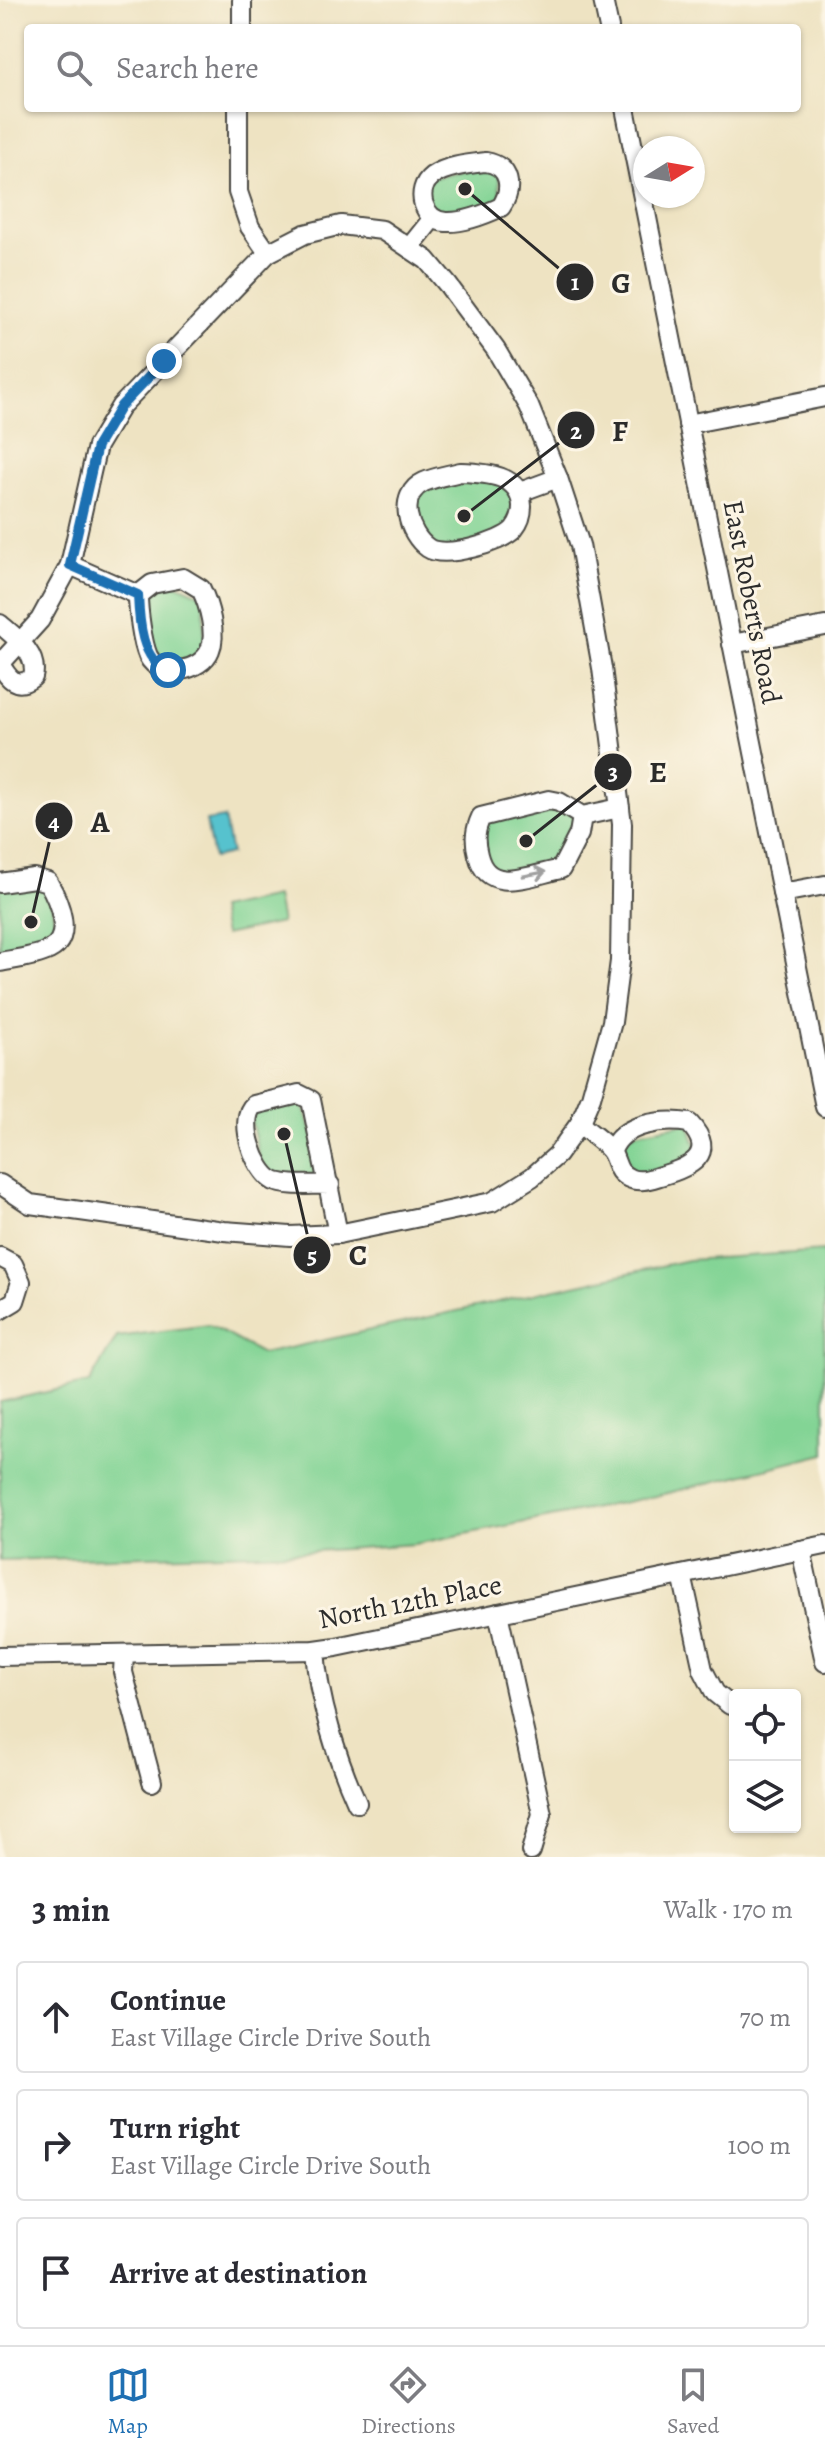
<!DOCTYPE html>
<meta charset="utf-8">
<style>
body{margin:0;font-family:Alegreya,serif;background:#f7f7f7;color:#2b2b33}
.controls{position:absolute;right:24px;bottom:24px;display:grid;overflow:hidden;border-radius:8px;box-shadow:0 2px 6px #0004}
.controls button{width:72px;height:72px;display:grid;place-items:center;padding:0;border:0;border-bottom:2px solid #e1e1e2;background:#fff;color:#2b2b33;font:40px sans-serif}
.compass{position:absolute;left:633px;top:136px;width:72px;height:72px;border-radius:50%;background:#fff;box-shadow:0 2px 6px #0004;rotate:79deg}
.stop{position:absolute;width:24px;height:24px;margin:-18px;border:6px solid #1f6fb2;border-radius:50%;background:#fff}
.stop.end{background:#1f6fb2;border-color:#fff;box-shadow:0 2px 8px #0008}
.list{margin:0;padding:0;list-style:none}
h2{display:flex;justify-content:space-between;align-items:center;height:104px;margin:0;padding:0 32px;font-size:34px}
h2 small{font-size:26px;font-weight:400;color:#7c7c81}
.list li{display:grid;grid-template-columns:52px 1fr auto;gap:24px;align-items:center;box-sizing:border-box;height:112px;margin:0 16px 16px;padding:0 16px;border:2px solid #e1e1e2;border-radius:8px}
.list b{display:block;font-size:30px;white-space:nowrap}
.list p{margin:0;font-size:26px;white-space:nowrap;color:#7c7c81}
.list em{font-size:26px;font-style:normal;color:#7c7c81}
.icon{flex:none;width:44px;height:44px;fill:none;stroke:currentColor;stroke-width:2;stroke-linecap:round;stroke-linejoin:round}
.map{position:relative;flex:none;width:825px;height:1857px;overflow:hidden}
.search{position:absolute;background:#fff;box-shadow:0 2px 6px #0004;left:24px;right:24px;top:24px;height:88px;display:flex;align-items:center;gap:20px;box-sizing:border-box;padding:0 28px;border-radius:8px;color:#7c7c81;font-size:30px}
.sheet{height:488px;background:#fff}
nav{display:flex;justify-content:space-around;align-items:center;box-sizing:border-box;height:112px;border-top:2px solid #e1e1e2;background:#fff;font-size:22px;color:#7c7c81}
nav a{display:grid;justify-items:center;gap:4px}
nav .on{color:#1f6fb2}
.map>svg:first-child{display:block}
.green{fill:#83d495;stroke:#578060;stroke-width:2}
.water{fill:#56c2ce;stroke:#40767c;stroke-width:2}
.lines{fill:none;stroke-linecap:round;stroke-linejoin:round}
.minor-casing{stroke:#484742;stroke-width:22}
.minor{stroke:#fff;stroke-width:18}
.oneway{stroke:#a0a0a0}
.route{stroke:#1f6fb2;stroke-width:10}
.labels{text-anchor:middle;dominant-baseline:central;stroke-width:6;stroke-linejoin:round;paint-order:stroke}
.street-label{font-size:28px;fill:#2b2b2b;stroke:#fcf5e5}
.leader{fill:none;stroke:#2b2b2b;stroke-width:3}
.callout-dot{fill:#2b2b2b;stroke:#fcf5e5;stroke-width:3}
.mark-label{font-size:24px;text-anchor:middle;font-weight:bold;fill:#fff}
.callout-label{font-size:30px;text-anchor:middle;font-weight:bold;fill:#2b2b2b;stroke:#fcf5e5;stroke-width:6;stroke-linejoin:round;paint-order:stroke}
</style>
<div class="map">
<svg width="825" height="1857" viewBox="0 0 825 1857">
<rect width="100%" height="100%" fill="#fcf5e5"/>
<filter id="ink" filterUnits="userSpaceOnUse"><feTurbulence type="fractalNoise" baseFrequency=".0125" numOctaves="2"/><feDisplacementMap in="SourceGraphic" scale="16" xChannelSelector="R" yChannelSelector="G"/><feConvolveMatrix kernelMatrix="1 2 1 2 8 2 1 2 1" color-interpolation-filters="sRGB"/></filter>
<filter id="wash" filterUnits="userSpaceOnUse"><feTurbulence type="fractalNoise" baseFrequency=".006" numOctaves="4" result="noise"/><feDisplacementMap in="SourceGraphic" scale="32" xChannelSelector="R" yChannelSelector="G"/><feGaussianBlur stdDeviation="1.8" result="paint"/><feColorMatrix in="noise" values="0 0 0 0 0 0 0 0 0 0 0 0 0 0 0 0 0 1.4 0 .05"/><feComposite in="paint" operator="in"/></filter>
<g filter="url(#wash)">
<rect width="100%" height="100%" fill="#eee3c2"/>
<!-- green -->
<g class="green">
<polygon points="498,164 501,207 433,218 423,185 431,177"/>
<polygon points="460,472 512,484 519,523 448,553 415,537 412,492"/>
<polygon points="167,580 204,596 204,659 157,667 138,605"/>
<polygon points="549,800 582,816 561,869 489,875 481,817"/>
<polygon points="48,882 58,945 0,962 0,883"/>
<polygon points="276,897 281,923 224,935 219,909"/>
<polygon points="299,1094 330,1185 262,1173 249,1109"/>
<polygon points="689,1123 699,1156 636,1181 614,1143 623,1135"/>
<polygon points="824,1251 825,1454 656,1496 415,1544 301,1552 0,1560 0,1402 89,1383 117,1337 209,1325 262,1354 688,1260"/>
</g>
<!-- water -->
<polygon class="water" points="224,818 231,854 213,858 206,821"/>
</g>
<g filter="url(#ink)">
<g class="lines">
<!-- minor casing -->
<g class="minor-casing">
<g id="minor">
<polyline points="603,0 609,28"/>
<polyline points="242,28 242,0"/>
<polyline points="238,108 238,192 250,227 268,253"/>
<polyline points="625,108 825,1107"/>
<path d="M486,162c25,4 27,27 15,45 -15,7 -38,16 -55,15 -23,-1 -32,-32 -14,-46 14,-10 37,-12 54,-14z"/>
<polyline points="409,248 433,218"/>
<polyline points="688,424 825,397"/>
<path d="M460,472c25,1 61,2 62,34 0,8 -3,17 -8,23 -12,14 -70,30 -86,19 -20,-14 -32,-53 -4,-66 11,-5 25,-7 36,-10z"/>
<polyline points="520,492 558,478"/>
<polyline points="70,565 138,595"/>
<path d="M183,578l18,11c8,16 16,45 9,61 -8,21 -50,30 -62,6 -6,-14 -10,-46 -10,-61l14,-11z"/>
<path d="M0,624c15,13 39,30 33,53 -17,13 -25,1 -33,-13"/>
<polyline points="732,644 825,626"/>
<polyline points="0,664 40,620 70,565 97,446 121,406 268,253 305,234 341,225 382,230 427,260 448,285 496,350 529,406 558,478 580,545 602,668 622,824 620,961 612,1022 591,1097 580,1123 557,1155 532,1177 492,1202 338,1234 290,1236 224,1231 30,1204 0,1184"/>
<path d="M582,816l-3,18 -18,35c-30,6 -73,27 -83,-14 -4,-15 -3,-25 3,-38l68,-17 10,2 23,14 38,-8"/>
<path d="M0,883l34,-5 14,4c10,17 27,56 1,68 -14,7 -33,9 -49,12"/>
<polyline points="782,893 825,885"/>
<path d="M580,1123c8,10 26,19 32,30 6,11 4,19 17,25 10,5 21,1 31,-2 29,-8 59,-21 29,-53 -25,-4 -68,0 -77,28"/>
<path d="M330,1185c-16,-1 -42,2 -56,-4 -19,-9 -37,-62 -20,-76l45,-11 12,6 27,134"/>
<polyline points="0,1257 13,1264 21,1282 15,1301 0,1310"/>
<polyline points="801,1550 825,1662"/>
<polyline points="682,1575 703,1670 715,1693 730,1705"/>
<polyline points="498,1613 542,1814 531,1851"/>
<path d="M315,1650c3,49 22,109 42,153"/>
<polyline points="124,1654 123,1672 152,1782"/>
<polyline points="0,1656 315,1650 336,1647 825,1545"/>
</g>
</g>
<!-- minor -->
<use href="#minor" class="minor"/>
</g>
<!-- one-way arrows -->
<defs><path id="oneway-shaft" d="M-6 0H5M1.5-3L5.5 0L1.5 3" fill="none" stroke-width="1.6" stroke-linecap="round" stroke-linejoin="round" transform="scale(2)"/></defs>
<use class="oneway" href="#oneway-shaft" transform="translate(534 874) rotate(-11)"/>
</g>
<g class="lines" filter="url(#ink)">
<!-- route -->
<path class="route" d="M164,361l-43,45 -24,40 -27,119 68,30c1,25 3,66 30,75"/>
</g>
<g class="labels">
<!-- street labels -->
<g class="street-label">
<text transform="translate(752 602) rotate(79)">East Roberts Road</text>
<text transform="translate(410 1602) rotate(-11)">North 12th Place</text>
</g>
</g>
<!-- callouts -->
<path class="leader" d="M465 189L575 282M464 516L576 430M526 841L613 772M31 922L54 821M284 1134L312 1255"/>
<g class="callout-dot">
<circle cx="465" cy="189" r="8"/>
<circle cx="464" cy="516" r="8"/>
<circle cx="526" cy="841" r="8"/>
<circle cx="31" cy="922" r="8"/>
<circle cx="284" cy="1134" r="8"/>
<circle cx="575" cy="282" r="20"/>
<circle cx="576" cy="430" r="20"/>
<circle cx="613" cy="772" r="20"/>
<circle cx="54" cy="821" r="20"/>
<circle cx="312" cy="1255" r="20"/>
</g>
<g class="mark-label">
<text x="575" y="290">1</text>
<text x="576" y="439">2</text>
<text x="613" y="780">3</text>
<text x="54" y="830">4</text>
<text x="312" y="1263">5</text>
</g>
<g class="callout-label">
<text x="621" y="293">G</text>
<text x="620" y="441">F</text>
<text x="658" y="782">E</text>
<text x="100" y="832">A</text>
<text x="358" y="1265">C</text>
</g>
</svg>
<div class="controls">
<button><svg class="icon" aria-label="locate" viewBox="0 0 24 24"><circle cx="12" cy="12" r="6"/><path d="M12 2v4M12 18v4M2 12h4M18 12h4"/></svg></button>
<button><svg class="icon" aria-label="layers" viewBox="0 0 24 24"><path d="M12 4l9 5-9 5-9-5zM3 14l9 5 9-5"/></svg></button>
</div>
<svg class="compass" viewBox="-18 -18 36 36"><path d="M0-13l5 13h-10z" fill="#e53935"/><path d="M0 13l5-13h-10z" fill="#7c7c81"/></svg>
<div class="stop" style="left:168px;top:670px"></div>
<div class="stop end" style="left:164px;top:361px"></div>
<div class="search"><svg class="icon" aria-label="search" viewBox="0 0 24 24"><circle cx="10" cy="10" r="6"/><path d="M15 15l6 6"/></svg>Search here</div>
</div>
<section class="sheet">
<h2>3 min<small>Walk · 170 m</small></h2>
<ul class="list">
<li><svg class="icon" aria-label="ahead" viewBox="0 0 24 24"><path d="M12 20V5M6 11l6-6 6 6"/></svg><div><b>Continue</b><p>East Village Circle Drive South</p></div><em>70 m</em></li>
<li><svg class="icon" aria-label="right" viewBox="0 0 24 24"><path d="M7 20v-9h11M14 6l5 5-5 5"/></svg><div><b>Turn right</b><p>East Village Circle Drive South</p></div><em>100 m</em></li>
<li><svg class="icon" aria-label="arrive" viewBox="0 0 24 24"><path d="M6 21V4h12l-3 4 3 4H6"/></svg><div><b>Arrive at destination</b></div></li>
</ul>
</section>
<nav>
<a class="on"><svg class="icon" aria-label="map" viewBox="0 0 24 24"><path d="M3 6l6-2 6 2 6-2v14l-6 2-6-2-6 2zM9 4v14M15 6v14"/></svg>Map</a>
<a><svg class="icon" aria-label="directions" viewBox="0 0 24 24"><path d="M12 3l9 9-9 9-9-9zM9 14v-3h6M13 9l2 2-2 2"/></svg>Directions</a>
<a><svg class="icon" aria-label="saved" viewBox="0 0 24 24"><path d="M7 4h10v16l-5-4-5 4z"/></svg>Saved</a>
</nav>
